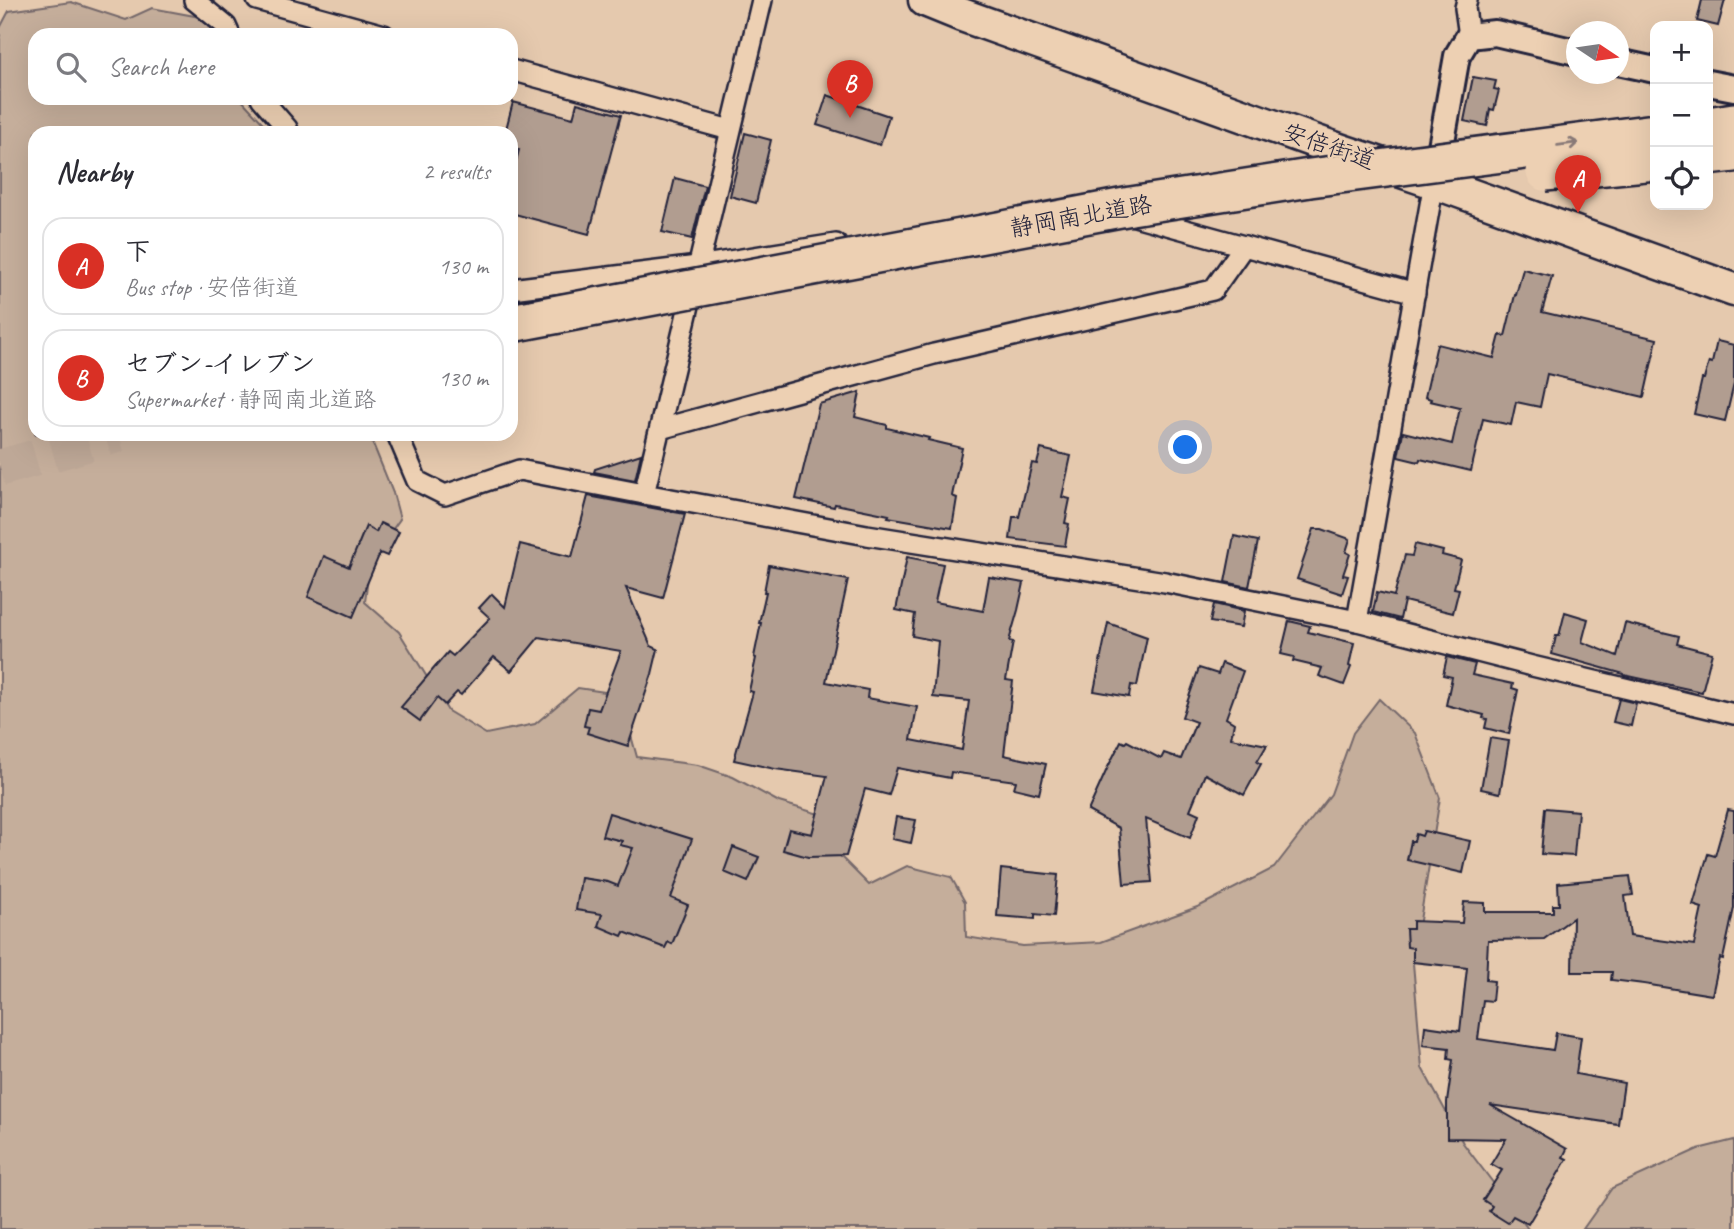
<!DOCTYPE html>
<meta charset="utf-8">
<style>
body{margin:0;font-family:Caveat,"Klee One",sans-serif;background:#f2f2f3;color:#2b2b33}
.controls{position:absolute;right:21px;top:21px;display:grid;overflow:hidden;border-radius:14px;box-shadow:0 7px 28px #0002}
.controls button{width:63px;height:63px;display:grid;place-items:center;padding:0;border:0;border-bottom:2px solid #e1e1e2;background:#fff;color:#2b2b33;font:35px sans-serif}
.compass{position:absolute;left:1566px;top:21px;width:63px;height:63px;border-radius:50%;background:#fff;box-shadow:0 7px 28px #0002;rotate:103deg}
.you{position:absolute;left:1186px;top:448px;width:24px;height:24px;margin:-18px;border:5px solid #fff;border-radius:50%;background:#1a73e8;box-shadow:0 0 0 10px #1a73e833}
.badge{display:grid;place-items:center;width:46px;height:46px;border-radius:50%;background:#d93025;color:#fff;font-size:23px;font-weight:700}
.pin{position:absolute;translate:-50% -58px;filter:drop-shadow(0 2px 4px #0008)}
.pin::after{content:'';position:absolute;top:37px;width:24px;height:21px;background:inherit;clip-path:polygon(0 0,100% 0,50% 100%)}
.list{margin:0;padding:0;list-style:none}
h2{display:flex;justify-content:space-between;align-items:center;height:91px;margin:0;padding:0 28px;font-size:30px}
h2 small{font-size:23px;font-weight:400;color:#7c7c81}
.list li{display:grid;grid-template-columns:46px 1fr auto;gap:21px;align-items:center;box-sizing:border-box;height:98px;margin:0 14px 14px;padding:0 14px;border:2px solid #e1e1e2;border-radius:21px}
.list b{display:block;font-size:26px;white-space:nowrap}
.list p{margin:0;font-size:23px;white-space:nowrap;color:#7c7c81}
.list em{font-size:23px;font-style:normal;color:#7c7c81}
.icon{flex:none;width:38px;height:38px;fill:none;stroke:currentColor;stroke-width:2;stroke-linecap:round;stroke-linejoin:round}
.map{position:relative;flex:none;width:1734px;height:1229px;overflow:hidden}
.search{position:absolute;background:#fff;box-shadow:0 7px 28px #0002;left:28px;top:28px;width:490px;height:77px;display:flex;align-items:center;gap:18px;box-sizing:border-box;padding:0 24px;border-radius:21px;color:#7c7c81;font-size:26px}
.panel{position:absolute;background:#fff;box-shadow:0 7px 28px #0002;left:28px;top:126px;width:490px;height:315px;border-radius:21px}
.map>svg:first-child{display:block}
.green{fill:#c5ae9b;stroke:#74686b;stroke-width:2}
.building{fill:#b19d90;stroke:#22223b;stroke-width:2}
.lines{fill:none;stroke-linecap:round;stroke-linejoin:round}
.motorway-tunnel{stroke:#bea897;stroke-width:37;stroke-dasharray:37 18;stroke-linecap:butt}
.minor-casing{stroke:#22223b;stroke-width:24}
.tertiary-casing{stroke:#22223b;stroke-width:30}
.primary-casing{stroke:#22223b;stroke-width:37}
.motorway-casing{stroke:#22223b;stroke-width:42}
.minor{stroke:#edd0b3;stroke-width:19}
.tertiary{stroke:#edd0b3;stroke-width:24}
.primary{stroke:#edd0b3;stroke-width:32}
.motorway{stroke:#edd0b3;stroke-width:37}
.motorway-bridge-casing{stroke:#22223b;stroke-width:42;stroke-linecap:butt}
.motorway-bridge{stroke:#edd0b3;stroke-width:37}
.oneway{stroke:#887977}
.labels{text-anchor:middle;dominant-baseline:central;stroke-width:5;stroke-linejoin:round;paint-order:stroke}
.street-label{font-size:24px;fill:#22223b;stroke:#edd0b3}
</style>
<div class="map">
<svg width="1734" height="1229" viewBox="0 0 1734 1229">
<rect width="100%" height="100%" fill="#e5c9ae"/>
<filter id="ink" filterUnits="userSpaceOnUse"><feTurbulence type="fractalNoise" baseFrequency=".0143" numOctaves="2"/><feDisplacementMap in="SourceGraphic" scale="14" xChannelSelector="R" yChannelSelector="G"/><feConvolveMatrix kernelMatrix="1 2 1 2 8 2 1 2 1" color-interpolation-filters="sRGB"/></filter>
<g filter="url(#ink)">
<!-- green -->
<g class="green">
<polygon points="71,2 126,20 152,8 205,18 213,35 35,35 35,98 240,98 272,133 35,133 35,434 369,434 393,493 400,519 370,561 365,602 399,632 448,711 486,734 535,724 578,688 618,694 625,714 637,757 698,765 733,777 779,802 829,817 836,852 869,885 907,866 951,877 965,902 966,937 1023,946 1101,942 1200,906 1274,868 1331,794 1353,733 1379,699 1415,733 1440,798 1413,963 1422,1068 1463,1143 1528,1229 0,1229 0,28 9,11"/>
<polygon points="1734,1140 1734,1229 1583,1229 1612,1188 1698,1149"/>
</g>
<!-- building -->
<g class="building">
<polygon points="1702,0 1725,0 1718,26 1697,21"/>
<polygon points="1473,77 1496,81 1494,89 1499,90 1494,110 1490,109 1487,126 1464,121"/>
<polygon points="827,95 889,116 880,145 817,125"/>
<polygon points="513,102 573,118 577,103 621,115 589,234 511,213 511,181 519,150 511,148 511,133 505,133"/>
<polygon points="745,133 771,140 756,203 730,196"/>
<polygon points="675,178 705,186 692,239 662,232"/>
<polygon points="1523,269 1552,276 1542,312 1657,339 1644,397 1547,374 1540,407 1516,402 1511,425 1483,419 1471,471 1420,459 1419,462 1398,457 1403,432 1452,444 1460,408 1430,401 1431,399 1425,397 1437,344 1494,358 1500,335 1505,336 1515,295 1516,295"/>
<polygon points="1717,341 1734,345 1734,384 1725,421 1694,414 1702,379 1704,379 1709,362 1712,363"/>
<polygon points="860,392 855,417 887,425 887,428 929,438 928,440 962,448 952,496 957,498 952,528 888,517 889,515 835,504 834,507 796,499 819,404"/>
<polygon points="1041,449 1071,456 1062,497 1070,499 1065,523 1069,524 1065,546 1010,539 1013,517 1019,517 1032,463 1037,464"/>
<polygon points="641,454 635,480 594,472 595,469"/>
<polygon points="588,496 685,514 663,598 626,588 651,646 658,649 652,674 628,746 587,733 589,727 584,726 588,708 599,710 621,651 539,637 511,671 494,657 461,695 457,692 445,705 437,698 420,721 401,707 448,652 453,656 490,618 479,608 492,594 505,607 520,544 572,557"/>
<polygon points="380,523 399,532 387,556 380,553 353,617 308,597 324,556 349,567 366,526 376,532"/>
<polygon points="1314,529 1322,529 1350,539 1346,552 1350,554 1343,575 1348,576 1342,594 1297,579"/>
<polygon points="1234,536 1258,541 1249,587 1225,582"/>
<polygon points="1415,544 1443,551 1442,555 1461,560 1454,588 1459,589 1453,613 1404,601 1400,619 1373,612 1377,592 1394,596 1405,555 1412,556"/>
<polygon points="907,557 943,564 935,602 983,611 989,577 1024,583 1018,610 1009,641 1013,642 1006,680 1013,681 1004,755 1046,764 1039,794 1014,788 1016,781 951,772 950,778 897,768 889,795 865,789 846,856 808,857 783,850 789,829 812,834 827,776 775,769 734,760 753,692 749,691 756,658 754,657 761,623 759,623 766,592 764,592 769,565 848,580 826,682 868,690 867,698 917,707 911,740 962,750 969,701 933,697 938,641 912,636 915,614 896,610"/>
<polygon points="1214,604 1244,611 1241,627 1210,622"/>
<polygon points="1565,612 1588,619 1582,642 1617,656 1625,623 1679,636 1677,644 1712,653 1702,692 1624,675 1624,674 1552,654 1556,636 1559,636"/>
<polygon points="1289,621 1310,626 1308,632 1354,643 1349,666 1351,667 1344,685 1319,676 1322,668 1293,661 1294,657 1281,654"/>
<polygon points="1108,623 1147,637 1137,686 1131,685 1129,697 1094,691"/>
<polygon points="1447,657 1475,664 1472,675 1513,684 1512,688 1518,690 1509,734 1485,728 1487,719 1483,718 1484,715 1446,705 1452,677 1443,675"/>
<polygon points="1222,663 1243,671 1226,718 1234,723 1231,738 1267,745 1257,762 1261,764 1244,795 1205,774 1190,810 1199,814 1190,838 1146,819 1152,882 1124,884 1119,828 1088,811 1107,769 1121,741 1125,743 1127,741 1161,759 1164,753 1181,759 1196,722 1182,717 1199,668 1218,674"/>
<polygon points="1619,699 1636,703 1631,726 1613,722"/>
<polygon points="1490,738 1509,741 1500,793 1481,789"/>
<polygon points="1545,808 1578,811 1574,856 1541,854"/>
<polygon points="1728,810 1734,811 1734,908 1723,959 1720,958 1712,995 1644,984 1611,980 1612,972 1572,972 1573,918 1544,939 1488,940 1486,980 1494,981 1492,1001 1483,1000 1478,1039 1553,1050 1556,1033 1581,1037 1576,1074 1624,1083 1618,1124 1490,1105 1567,1149 1563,1157 1567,1159 1528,1224 1513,1216 1508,1223 1489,1211 1492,1206 1483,1200 1502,1170 1491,1164 1506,1139 1447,1138 1447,1102 1453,1060 1448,1059 1449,1048 1423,1045 1425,1026 1460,1031 1467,968 1413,962 1413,948 1407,947 1406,929 1413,929 1413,921 1462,923 1464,902 1485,903 1485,912 1553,912 1553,905 1559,905 1558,883 1630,876 1633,895 1625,896 1630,936 1694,945 1702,908 1693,905 1708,854 1715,856"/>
<polygon points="609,813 692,839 671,898 688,905 672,944 668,942 665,948 624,932 622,936 598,926 602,914 576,910 581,878 608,882 618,886 633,848 620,845 622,841 602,836"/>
<polygon points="896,817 916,820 911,843 892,839"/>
<polygon points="1424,831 1470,841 1463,873 1407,860 1411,841 1414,841 1416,834 1422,836"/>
<polygon points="733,847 759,857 748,882 724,872"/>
<polygon points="1001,869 1058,875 1054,916 1035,914 1035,919 997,916"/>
</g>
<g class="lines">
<!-- motorway-tunnel -->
<polyline class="motorway-tunnel" points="0,468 119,434"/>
<!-- minor casing -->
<g class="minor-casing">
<g id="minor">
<polyline points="194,0 226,26 230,35"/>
<polyline points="257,0 384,35"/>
<polyline points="762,0 644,494 867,535 1165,582 1357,621 1532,666 1734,714"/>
<polyline points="1467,0 1465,8 1469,36"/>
<polyline points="511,70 730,130"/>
<polyline points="261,98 287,128 289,133"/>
<polyline points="1131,215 1244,246"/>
<polyline points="511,289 698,266 836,244"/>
<polyline points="660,429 934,354 1213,290 1244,246 1415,293"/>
<polyline points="397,434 417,481 445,495 519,470 644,494"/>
<polyline points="1357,621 1434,182"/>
</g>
</g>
<!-- tertiary casing -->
<g class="tertiary-casing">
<g id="tertiary">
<polyline points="1618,62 1655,70"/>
<polyline points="1708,83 1734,88"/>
<polyline points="1436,175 1457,56 1469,36 1495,33 1576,52"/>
</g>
</g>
<!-- primary casing -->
<g class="primary-casing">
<polyline id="primary" points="925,0 962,15 1342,151 1434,182 1734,290"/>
</g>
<!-- motorway casing -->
<g class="motorway-casing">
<g id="motorway">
<polyline points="1708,126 1734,122"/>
<polyline points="1708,156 1734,153"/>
</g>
</g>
<!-- minor -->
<use href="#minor" class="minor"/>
<!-- tertiary -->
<use href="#tertiary" class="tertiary"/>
<!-- primary -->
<use href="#primary" class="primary"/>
<!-- motorway -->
<use href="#motorway" class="motorway"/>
<!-- motorway-bridge casing -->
<g class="motorway-bridge-casing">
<g id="motorway-bridge">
<polyline points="1545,172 1655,161"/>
<polyline points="511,323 1131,206 1310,178 1655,133"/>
</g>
</g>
<!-- motorway-bridge -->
<use href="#motorway-bridge" class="motorway-bridge"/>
</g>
<!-- one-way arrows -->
<defs><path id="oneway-shaft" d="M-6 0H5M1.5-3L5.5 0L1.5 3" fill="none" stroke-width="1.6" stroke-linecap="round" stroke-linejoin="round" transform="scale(1.75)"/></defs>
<use class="oneway" href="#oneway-shaft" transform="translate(1568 144) rotate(-8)"/>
</g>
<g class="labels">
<!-- street labels -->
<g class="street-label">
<text transform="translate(1329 146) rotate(19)">安倍街道</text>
<text transform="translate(1081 216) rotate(-10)">静岡南北道路</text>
</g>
</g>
</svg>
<div class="controls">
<button>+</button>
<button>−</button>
<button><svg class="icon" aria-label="locate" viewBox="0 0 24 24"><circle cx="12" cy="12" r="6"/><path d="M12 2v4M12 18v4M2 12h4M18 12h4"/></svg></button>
</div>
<svg class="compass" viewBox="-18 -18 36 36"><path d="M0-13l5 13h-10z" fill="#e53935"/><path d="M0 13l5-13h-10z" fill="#7c7c81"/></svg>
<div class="you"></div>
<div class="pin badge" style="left:1578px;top:213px">A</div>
<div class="pin badge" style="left:850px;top:118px">B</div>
<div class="search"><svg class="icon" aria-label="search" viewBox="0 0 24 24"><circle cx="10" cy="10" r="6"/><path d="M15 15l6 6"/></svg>Search here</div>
<section class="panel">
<h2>Nearby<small>2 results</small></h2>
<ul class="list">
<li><span class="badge">A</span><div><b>下</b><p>Bus stop · 安倍街道</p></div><em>130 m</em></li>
<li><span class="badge">B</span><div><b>セブン-イレブン</b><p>Supermarket · 静岡南北道路</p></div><em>130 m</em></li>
</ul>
</section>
</div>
